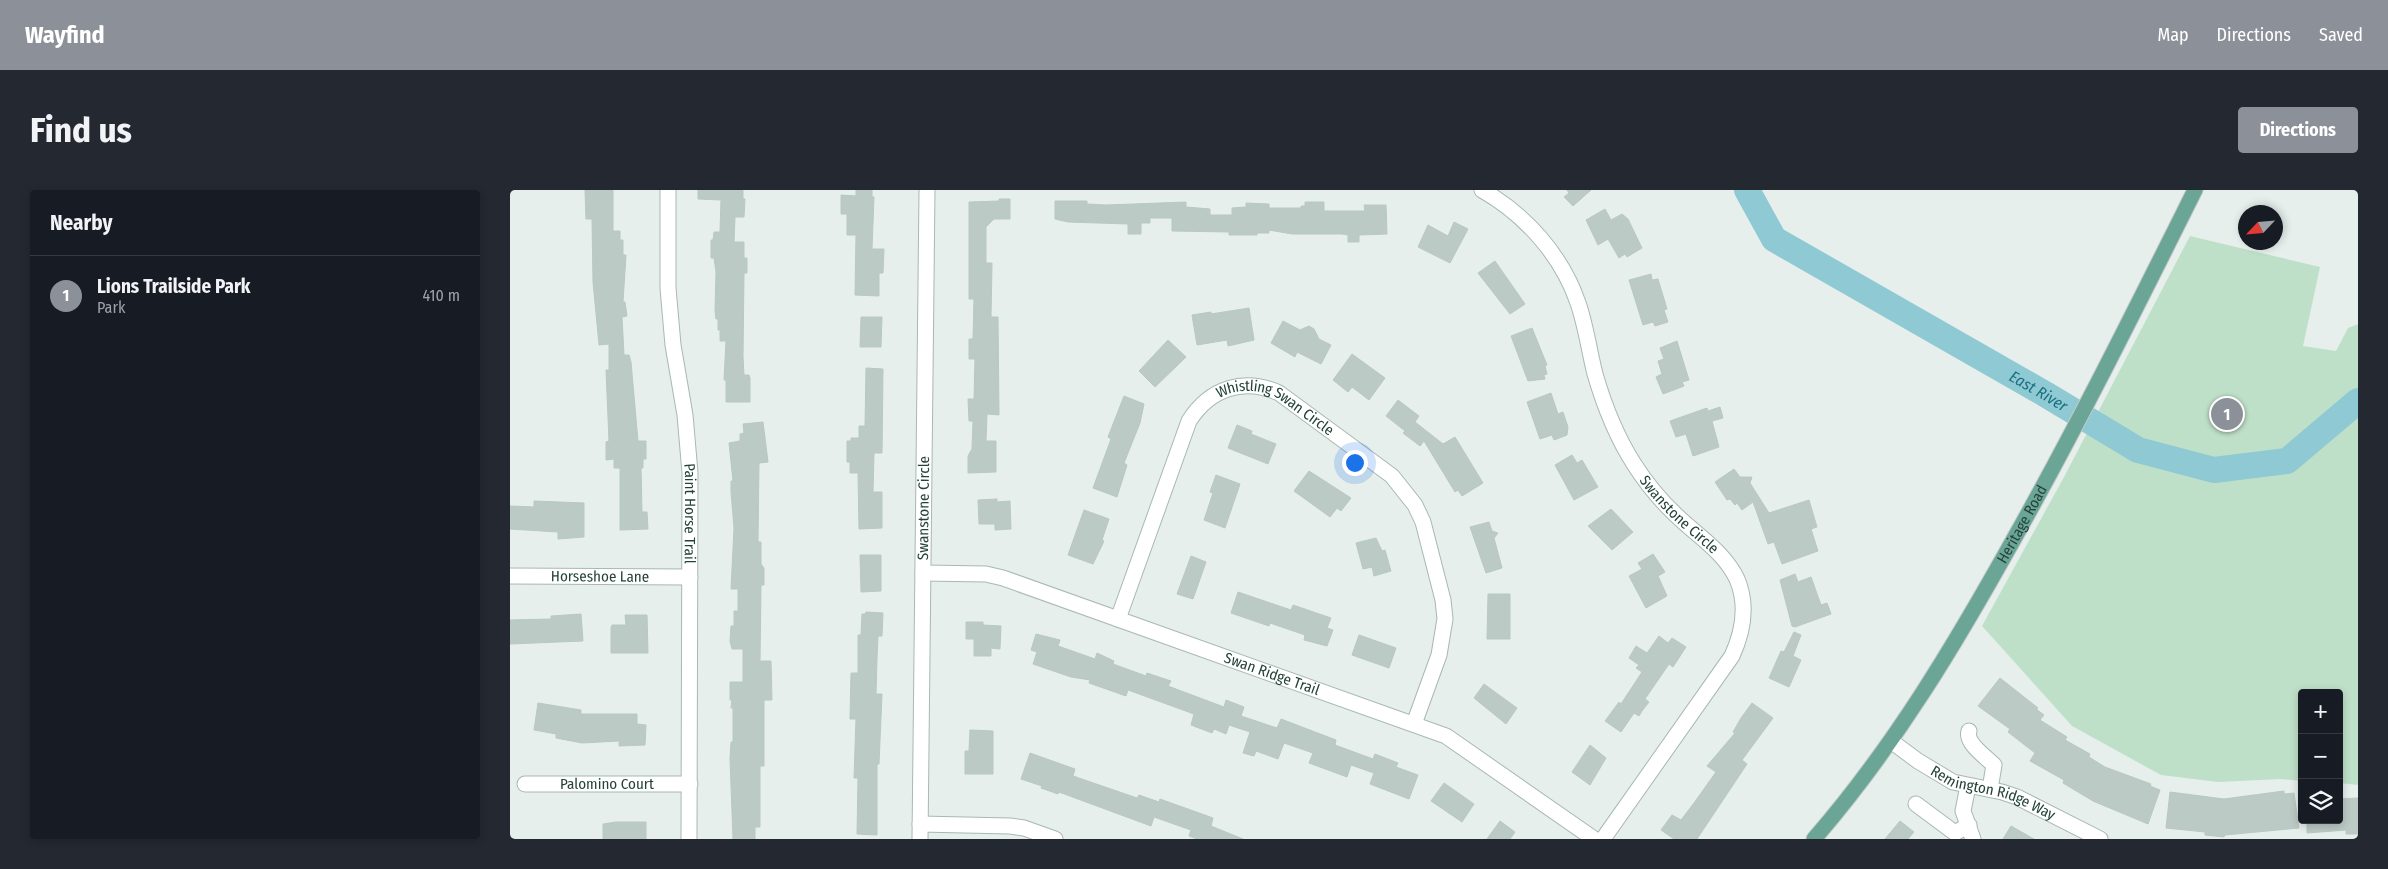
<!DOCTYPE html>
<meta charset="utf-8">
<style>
body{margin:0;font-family:"Fira Sans Condensed",sans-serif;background:#242831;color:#f1f3f6}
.controls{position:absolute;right:15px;bottom:15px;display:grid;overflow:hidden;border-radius:5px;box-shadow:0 2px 8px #0003}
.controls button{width:45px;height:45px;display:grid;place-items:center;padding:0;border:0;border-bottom:1px solid #363941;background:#171b24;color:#f1f3f6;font:25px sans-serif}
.compass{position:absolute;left:1728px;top:15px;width:45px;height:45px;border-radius:50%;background:#171b24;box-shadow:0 2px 8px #0003;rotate:244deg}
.you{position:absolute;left:844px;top:272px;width:18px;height:18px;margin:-12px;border:4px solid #fff;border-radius:50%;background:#1a73e8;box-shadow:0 0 0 8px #1a73e833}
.badge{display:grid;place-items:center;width:32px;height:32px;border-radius:50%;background:#8c9099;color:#fff;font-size:16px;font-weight:700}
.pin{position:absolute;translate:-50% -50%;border:2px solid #fff;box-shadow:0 1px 5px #0006}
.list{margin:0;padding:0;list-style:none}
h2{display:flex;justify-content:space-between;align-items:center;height:65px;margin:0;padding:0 20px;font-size:21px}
h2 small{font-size:16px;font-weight:400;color:#9ea1a6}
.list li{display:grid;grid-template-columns:32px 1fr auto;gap:15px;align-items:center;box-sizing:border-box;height:80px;padding:0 20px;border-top:1px solid #363941}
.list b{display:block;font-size:19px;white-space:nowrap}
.list p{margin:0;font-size:16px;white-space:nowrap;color:#9ea1a6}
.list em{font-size:16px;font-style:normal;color:#9ea1a6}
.icon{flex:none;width:28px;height:28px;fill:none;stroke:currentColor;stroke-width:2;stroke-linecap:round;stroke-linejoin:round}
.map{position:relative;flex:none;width:1848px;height:649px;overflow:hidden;border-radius:5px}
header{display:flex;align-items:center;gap:30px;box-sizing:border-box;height:70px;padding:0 25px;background:#8c9099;color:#fff}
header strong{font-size:24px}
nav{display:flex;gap:28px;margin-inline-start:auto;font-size:18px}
.intro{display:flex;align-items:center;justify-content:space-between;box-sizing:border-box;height:120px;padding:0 30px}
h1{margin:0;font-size:35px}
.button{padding:12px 22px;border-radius:5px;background:#8c9099;color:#fff;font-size:18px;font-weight:700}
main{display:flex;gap:30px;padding:0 30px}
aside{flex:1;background:#171b24;border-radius:5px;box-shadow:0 2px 8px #0003}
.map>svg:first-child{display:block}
.green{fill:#bfe0c8}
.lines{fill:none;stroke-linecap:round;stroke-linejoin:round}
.river{stroke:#8ec9d4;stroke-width:26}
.building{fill:#bbcac4;stroke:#b8c9c2}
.minor-casing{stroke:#a8b8b2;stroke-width:17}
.major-casing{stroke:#c2cac8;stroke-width:17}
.minor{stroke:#fff;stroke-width:15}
.major{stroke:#6aa596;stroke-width:15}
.labels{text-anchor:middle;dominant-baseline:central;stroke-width:4;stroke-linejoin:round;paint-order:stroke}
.street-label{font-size:15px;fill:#24423a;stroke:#f7fbf9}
.water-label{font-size:16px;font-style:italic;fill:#1c6f80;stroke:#f7fbf9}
</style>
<header>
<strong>Wayfind</strong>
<nav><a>Map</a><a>Directions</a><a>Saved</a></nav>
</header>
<div class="intro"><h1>Find us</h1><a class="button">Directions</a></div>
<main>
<aside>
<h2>Nearby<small></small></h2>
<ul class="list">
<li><span class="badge">1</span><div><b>Lions Trailside Park</b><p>Park</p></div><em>410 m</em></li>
</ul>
</aside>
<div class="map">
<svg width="1848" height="649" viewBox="0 0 1848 649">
<rect width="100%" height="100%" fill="#e6efeb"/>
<!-- green -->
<polygon class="green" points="1680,46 1810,77 1793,156 1826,161 1838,138 1848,134 1848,595 1829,593 1829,503 1792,503 1792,591 1771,589 1708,592 1651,585 1562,536 1472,436 1554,287"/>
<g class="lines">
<!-- river -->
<path class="river" id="s1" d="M1237,0l27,49 271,155 93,56 76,20 73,-9 71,-60"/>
</g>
<!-- building -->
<g class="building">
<polygon points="75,0 103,0 103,41 110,41 110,50 113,50 113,65 116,65 113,112 115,112 117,126 112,127 114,165 119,165 121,172 128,251 136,251 136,269 133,269 133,278 131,278 132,322 137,322 138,339 110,340 110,278 104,278 104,269 96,270 96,252 99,251 96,180 99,180 99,154 89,155 83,92 82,29 76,29"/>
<polygon points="188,0 233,0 233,9 235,9 234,27 225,27 224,52 234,52 234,68 237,68 237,83 234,83 233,166 234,185 239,185 240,188 240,212 216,212 216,190 214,190 216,151 210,151 210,140 208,140 208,129 206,129 205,121 206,82 204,68 201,68 201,50 203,50 204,42 210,42 211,10 188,9"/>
<polygon points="346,0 362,0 362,7 364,7 362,59 374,59 373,83 369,83 369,106 345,105 346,45 337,45 337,24 331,24 331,5 346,6"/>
<polygon points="1057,0 1081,0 1063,16 1054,7 1059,3"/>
<polygon points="489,9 500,9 500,29 484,29 476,37 476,73 482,73 481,127 488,127 489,225 477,224 476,251 486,251 486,282 458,283 458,266 462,259 463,231 459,231 458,209 464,209 465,169 459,169 459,149 463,149 464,109 459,109 459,12 489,11"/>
<polygon points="545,11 577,11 577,14 596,15 676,12 676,17 700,19 700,25 722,25 722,18 736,17 736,13 759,14 759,18 791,18 791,16 795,16 795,12 814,12 814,21 855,21 854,15 876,15 877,44 849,45 849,52 838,52 838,45 832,44 782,44 759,40 759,43 747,43 747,45 719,45 719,42 662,41 662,28 640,28 640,33 631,33 631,44 618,44 618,34 558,32 545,29"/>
<polygon points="1095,19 1101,30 1112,24 1118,29 1132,58 1117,67 1115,64 1109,68 1098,49 1088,55 1076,30"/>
<polygon points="944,32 958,39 940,73 908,57 918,35 938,46"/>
<polygon points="985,71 1015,114 1000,124 968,83"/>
<polygon points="1141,84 1142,90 1148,89 1157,119 1154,120 1158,132 1145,136 1143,132 1133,135 1119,90"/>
<polygon points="739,118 744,150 718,156 717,150 687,155 682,125 701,122 701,124"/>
<polygon points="351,127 372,127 371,157 350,157"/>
<polygon points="773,131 790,140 799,136 804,139 809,149 821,155 811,174 787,162 785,167 761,153"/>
<polygon points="1022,138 1037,175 1035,176 1037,184 1034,185 1035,189 1018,191 1001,146"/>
<polygon points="658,150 676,167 645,197 629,181"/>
<polygon points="1167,151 1179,190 1172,192 1174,196 1153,204 1146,187 1152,184 1148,171 1154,169 1150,158"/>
<polygon points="842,164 875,188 859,210 842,197 838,202 823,190"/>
<polygon points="356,178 373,179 372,263 364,263 363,302 372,302 372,338 349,339 348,283 340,283 340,272 337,272 337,251 341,251 341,248 349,248 349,236 355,236"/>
<polygon points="1041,203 1048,224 1053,222 1058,237 1057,245 1044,250 1042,245 1030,249 1017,212"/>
<polygon points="614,206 634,214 630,233 614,273 617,275 607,307 583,298 601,249 598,247"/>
<polygon points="888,210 909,226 905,232 933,254 945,247 973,293 952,306 948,300 945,302 914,251 910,256 893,243 895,241 876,226"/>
<polygon points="1210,217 1213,228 1202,231 1209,257 1183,266 1176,244 1166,247 1160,231 1197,218 1198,221"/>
<polygon points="253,232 258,272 249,273 248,352 251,352 251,374 254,378 254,395 251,395 250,471 261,471 262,510 254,510 254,576 250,576 250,637 245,637 245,649 223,649 220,569 221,552 223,552 223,518 221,518 222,510 220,510 220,492 233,492 233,459 222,459 220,451 221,436 224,436 224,421 228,421 228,399 221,399 224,338 221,302 221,291 223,291 219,253 230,251 230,244 234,243 233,234"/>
<polygon points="727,235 742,241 741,244 766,254 758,274 718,258"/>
<polygon points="1062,265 1067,273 1072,270 1088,297 1064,310 1045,275"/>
<polygon points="1224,279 1230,287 1242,287 1240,293 1259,323 1299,310 1307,337 1301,339 1308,361 1272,374 1264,352 1258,354 1243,312 1232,320 1227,313 1225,315 1220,309 1217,310 1205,292"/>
<polygon points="799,281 841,308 831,321 827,318 820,327 784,301"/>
<polygon points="706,285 730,294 715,338 694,330 703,303 700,302"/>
<polygon points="487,309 487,312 500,311 501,339 485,340 485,334 469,334 468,310"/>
<polygon points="24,311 74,313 74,347 48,349 48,342 0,339 0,316 24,317"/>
<polygon points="1101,319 1123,342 1102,360 1078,336"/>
<polygon points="574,320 599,329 592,350 594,351 583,374 558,365"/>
<polygon points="979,332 982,341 988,343 984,348 992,378 976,383 960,337"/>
<polygon points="866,348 872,361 875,360 881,381 864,386 862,377 853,379 846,353"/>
<polygon points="1143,364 1155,382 1148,386 1157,406 1136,418 1119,386 1132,379 1128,373"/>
<polygon points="350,365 371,365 371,401 351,402"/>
<polygon points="681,366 696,372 683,409 667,404"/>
<polygon points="1285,384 1288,392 1301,387 1311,415 1317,413 1321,424 1285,437 1282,436 1270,390"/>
<polygon points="728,402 781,420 783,415 821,428 817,438 823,440 817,456 794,450 795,445 760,433 759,436 721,423"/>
<polygon points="978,404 1000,404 1000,449 977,449"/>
<polygon points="356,422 373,423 372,446 368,446 367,468 366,504 372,504 369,574 367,574 367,645 347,644 348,588 344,588 346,529 340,529 341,483 348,483 348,445 351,445 352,424 355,424"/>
<polygon points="71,424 73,451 0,454 0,430 41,429 41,426"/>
<polygon points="115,425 137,425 138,463 101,463 101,438 102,435 116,435"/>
<polygon points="456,432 473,432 473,435 491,436 490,459 481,458 481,466 464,466 464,449 456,449"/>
<polygon points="1284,442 1291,445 1283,466 1291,470 1279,497 1259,488 1271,461 1274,462"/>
<polygon points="526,444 550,450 548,456 585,469 587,463 604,471 603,474 636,486 637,483 661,491 658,496 714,517 716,510 734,517 731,526 767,538 771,529 826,550 825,555 863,569 865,564 888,573 886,577 908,585 899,609 860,594 864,583 841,575 837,587 799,573 803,563 774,553 768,569 746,561 744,566 733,563 740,542 719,535 716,544 704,539 702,543 681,535 684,524 618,500 616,506 579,493 580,490 561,487 523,474 527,462 521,460"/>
<polygon points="849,445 886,458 879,478 842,465"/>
<polygon points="1149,446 1158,453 1162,448 1176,457 1163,477 1159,474 1135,509 1139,512 1132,521 1129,526 1124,523 1111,542 1095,531 1109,512 1111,514 1132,482 1126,478 1129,475 1119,468 1126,456 1137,463"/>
<polygon points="1490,488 1528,518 1526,519 1534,525 1530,530 1557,547 1555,550 1580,564 1579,567 1595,577 1641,594 1640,596 1650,600 1638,634 1583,611 1553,593 1554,590 1520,571 1525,563 1498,542 1500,539 1468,516"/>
<polygon points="974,494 1007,518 996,534 964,508"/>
<polygon points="28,513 71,520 71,524 127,524 127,534 136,535 135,555 109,556 109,551 72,553 46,548 46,544 24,540"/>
<polygon points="1242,513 1263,528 1232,570 1237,574 1187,649 1164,649 1151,640 1162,625 1171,630 1184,613 1206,582 1197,576 1225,543 1223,542 1231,528"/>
<polygon points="460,540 483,541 483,584 455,584 455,561 459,561"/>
<polygon points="1080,555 1096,568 1080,595 1062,582"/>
<polygon points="520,563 565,579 563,586 627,608 629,605 649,612 650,609 703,628 701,636 733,649 687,649 679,646 681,640 644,627 641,636 549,602 548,604 531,598 532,596 511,589"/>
<polygon points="934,593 964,614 952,632 921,611"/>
<polygon points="1774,601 1774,604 1784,603 1789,638 1715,645 1714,647 1695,645 1695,642 1656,638 1660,602 1714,609"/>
<polygon points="1848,608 1848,644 1836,644 1836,640 1797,643 1797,630 1829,630 1829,609"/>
<polygon points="990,631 1005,642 1000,649 977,649"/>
<polygon points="1390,631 1404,642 1398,649 1375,649"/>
<polygon points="106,632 136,632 136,649 93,649 93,634"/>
<polygon points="1501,636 1524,649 1493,649"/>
</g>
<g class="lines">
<!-- minor casing -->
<g class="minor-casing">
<g id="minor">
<path id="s2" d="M158,0v98l5,57 12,70 5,58 -1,366"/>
<path id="s3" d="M972,0c44,25 80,66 96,113 8,23 11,47 17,71 9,31 21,62 39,90 12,19 27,37 43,52 22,21 47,36 60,63 11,26 6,53 -5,77l-129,183"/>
<path id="s4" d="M413,383l63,1 17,4 443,158 148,103"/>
<path id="s5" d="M0,386l180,1"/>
<path id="s6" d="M608,429l71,-198c21,-33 55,-44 90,-28l113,83 23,29 8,17 20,78 2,19 -6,36 -25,69"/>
<path d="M1459,541c-4,12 17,26 25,34l-4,24"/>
<path id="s7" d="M1381,551l27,20 35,21 49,10 15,5 83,42"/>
<path id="s8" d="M15,594h165"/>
<polyline points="1458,596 1453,621 1463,649"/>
<polyline points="1406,614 1445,643 1459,635"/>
<polyline points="410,634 500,636 514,638 545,649"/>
<path id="s9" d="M410,649l7,-649"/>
</g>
</g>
<!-- major casing -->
<g class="major-casing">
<g id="major">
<path id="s10" d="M1304,649c80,-92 142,-196 201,-302 64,-114 122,-231 180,-347"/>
</g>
</g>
<!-- minor -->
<use href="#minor" class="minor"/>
<!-- major -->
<use href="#major" class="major"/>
</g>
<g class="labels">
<!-- street labels -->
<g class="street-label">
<text stroke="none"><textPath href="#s6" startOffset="315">Whistling Swan Circle</textPath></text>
<text stroke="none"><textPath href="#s9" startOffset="331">Swanstone Circle</textPath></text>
<text stroke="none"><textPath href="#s3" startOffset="391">Swanstone Circle</textPath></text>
<text stroke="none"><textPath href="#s2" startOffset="325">Paint Horse Trail</textPath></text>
<text stroke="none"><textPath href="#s10" startOffset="378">Heritage Road</textPath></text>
<text stroke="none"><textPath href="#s5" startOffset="90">Horseshoe Lane</textPath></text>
<text stroke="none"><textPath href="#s4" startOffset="366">Swan Ridge Trail</textPath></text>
<text stroke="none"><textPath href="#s8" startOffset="82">Palomino Court</textPath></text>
<text stroke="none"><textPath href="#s7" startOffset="116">Remington Ridge Way</textPath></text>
</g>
<!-- water labels -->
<g class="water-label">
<text stroke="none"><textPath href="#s1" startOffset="361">East River</textPath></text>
</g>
</g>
</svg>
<div class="controls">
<button>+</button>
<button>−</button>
<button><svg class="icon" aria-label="layers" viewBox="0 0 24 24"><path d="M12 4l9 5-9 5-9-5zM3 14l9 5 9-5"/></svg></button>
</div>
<svg class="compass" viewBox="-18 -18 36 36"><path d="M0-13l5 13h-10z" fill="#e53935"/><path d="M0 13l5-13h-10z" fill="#9ea1a6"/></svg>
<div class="you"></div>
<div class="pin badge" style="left:1717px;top:224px">1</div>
</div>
</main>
